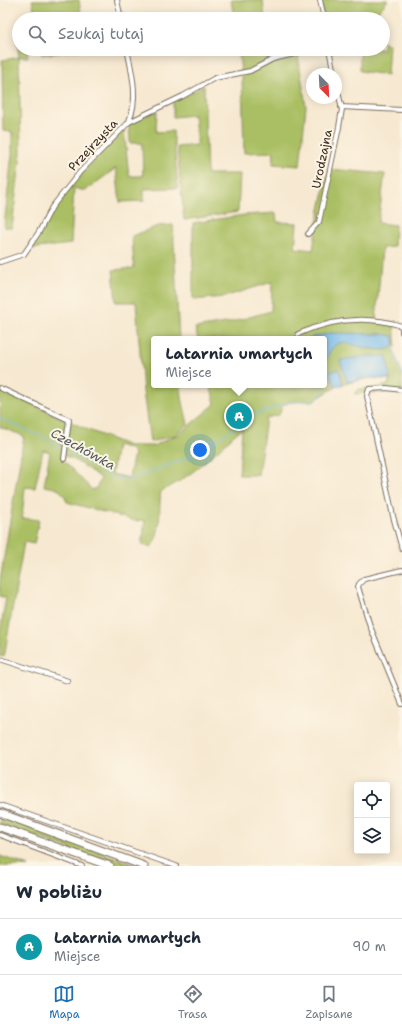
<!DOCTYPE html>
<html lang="pl">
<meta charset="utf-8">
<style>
body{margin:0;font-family:"Shantell Sans",sans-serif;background:#f2f2f3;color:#1f2937}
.controls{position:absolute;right:12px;bottom:12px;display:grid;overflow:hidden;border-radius:4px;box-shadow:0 2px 10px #0003}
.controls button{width:36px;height:36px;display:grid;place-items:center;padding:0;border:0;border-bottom:1px solid #e0e1e3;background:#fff;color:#1f2937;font:20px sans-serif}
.compass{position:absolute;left:306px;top:68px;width:36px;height:36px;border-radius:50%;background:#fff;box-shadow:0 2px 10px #0003;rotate:156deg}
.you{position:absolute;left:200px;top:450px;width:14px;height:14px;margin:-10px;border:3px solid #fff;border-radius:50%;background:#1a73e8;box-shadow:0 0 0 6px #1a73e833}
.badge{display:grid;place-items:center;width:26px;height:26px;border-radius:50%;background:#1f6fb2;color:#fff;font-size:13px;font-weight:700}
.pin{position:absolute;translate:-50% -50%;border:2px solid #fff;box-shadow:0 1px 4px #0006}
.popup{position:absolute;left:151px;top:336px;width:176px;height:52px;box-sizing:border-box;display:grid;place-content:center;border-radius:4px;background:#fff;filter:drop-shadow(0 1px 3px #0005);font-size:13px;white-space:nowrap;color:#747a83}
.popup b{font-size:15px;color:#1f2937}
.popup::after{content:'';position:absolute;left:50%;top:100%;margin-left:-8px;border:8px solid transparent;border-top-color:#fff}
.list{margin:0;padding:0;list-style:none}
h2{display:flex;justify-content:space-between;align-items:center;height:52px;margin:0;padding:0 16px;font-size:17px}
h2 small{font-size:13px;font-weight:400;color:#747a83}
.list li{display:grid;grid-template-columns:26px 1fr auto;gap:12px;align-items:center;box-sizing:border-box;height:56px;padding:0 16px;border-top:1px solid #e0e1e3}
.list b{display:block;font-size:15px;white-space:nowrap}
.list p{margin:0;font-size:13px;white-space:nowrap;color:#747a83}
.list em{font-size:13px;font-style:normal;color:#747a83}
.icon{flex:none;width:22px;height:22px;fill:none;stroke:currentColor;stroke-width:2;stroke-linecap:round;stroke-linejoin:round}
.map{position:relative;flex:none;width:402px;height:866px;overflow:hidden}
.search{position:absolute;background:#fff;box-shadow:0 2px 10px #0003;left:12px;right:12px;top:12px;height:44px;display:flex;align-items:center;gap:10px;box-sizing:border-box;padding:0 14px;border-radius:22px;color:#747a83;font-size:15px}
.sheet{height:108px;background:#fff}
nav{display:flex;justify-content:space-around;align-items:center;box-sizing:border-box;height:56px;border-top:1px solid #e0e1e3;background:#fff;font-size:11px;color:#747a83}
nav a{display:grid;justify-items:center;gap:2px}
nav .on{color:#1f6fb2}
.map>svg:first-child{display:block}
.green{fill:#aabf63;stroke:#727440;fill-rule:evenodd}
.water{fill:#77bbed;stroke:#597286}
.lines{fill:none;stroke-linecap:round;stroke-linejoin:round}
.stream{stroke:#77bbed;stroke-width:1}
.minor-casing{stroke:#7d6d5d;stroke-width:6}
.primary-casing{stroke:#7d6d5d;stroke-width:9}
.minor{stroke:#fff;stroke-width:4}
.primary{stroke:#fff;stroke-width:7}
.labels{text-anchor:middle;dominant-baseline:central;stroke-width:4;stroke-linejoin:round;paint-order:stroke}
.street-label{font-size:12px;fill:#3b2a1e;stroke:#fcf5e5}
.water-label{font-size:13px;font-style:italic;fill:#4d565c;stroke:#fcf5e5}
</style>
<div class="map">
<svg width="402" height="866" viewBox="0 0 402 866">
<rect width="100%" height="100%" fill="#fcf5e5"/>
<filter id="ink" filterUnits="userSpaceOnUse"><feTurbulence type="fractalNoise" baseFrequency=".025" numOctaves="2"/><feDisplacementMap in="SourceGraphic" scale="8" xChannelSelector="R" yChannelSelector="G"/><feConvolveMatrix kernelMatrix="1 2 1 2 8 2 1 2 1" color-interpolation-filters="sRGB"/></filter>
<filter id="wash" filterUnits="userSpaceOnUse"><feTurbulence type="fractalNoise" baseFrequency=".012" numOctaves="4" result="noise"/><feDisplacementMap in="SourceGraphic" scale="16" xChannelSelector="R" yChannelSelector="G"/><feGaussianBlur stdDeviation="0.9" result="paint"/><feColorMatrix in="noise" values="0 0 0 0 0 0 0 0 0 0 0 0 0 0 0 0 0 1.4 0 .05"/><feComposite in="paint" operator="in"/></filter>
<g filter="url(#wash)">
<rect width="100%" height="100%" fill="#f7e9d1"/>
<!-- green -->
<g class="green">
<polygon points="32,0 79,0 82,19 36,19"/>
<polygon points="231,0 263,0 265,19 234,19"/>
<polygon points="321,0 388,0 372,19 324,19"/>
<polygon points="19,33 19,49 27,49 28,57 19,57 21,153 12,228 4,227 12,154 12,132 3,131 2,60 19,57 16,34"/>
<polygon points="383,42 389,44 387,75 360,71 360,49 383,49"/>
<polygon points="41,49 86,49 42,55"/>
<polygon points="238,49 269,49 270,59 248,70 241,71"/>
<polygon points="298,56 306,106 300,166 273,164 274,152 244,153 242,75 250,73 271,63"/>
<polygon points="204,86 207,174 240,174 238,212 184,220 177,147 197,145 194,115 173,117 173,102"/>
<polygon points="157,111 156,132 173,131 178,188 144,189 144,201 120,202 116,168 85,191 74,188 71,244 29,249 55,207 82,173 124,130 129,176 143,176 142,143 130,143 129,126 130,122"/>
<path d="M329,169l56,5 -7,49 17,2 -1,22 -12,1 -6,73 18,3 2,23h-3l9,27v19l-14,-1 -34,2 5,-5h16l13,-4 2,-6 -21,-1 -26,6 -5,-15 -9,3 7,15 -23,14 -22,1 -8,3 -4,10 -13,3 -8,57h-19l3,-47c-26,23 -49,49 -81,63 -3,19 2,40 -10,56l-9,-2 3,-25 -9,1 -69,-19c-4,-13 -10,-14 -23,-16l6,-34 -7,-2 -8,38 -10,-1 -3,31 17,2 -5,24 -10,-2 -20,115 -4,-1v-24l6,-34 -6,-2v-15l24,-145 -24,-9v-38l86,40 43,17h24l26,-12 36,-30 -5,-19h114v-46h-126l-3,-11 37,-6 39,-11 1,-29 -48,15 -31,3v-77l51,-8 32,-2 1,9 20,1 -2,25 18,2 4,-27zM117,445l13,4 4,4 -5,25 -17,-4zM63,455l10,4 28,19 -4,9 -5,3 -29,-30z"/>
<polygon points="173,225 179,339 154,339 154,385 181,385 182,398 188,424 175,435 150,442 143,391 136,302 116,302 113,270 134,268 132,236 158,226"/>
<polygon points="0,815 138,866 118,866 0,824"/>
<polygon points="0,856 29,866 0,866"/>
</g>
<!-- water -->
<g class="water">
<path d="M332,333l51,1 10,2c9,28 -45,4 -54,7 -8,3 -11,13 -15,20v-24h-12v-2z"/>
<polygon points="369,356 387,356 390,379 369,378 347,382 340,360"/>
<polygon points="339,369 343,384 336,387 329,372"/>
</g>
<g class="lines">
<!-- stream -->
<g class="stream">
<polyline points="393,347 402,374"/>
<polyline points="0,418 47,439 64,449"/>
<polyline points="67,451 111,477 129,480 187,458 256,414 291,402 313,401 324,392 322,385"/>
</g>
</g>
</g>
<g filter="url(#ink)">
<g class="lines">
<!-- minor casing -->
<g class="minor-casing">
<g id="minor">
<polyline points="117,0 121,19"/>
<polyline points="320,0 324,19"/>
<path d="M127,49c5,24 12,49 2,72"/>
<polyline points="329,49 334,74"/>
<polyline points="341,107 402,110"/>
<polyline points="308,234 319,222 339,127 342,109 336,83"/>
<polyline points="0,262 24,254 39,232 52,207 80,172 129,122 183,96 215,78 250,71 273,59 298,53"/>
<polyline points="402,327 402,332"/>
<path d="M298,334c34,-15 68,-19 104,-8"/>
<polyline points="0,388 69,420 64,459"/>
<polyline points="402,390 387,388 369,389 367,396 393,516 402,549"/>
<polyline points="402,570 364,579 359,584 358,587 370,626 402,704"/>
<polyline points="0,659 68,681"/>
<polyline points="0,805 176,866"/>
<polyline points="0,835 82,866"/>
</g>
</g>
<!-- primary casing -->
<g class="primary-casing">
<g id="primary">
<polyline points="0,813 144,866"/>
<polyline points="0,827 110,866"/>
</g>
</g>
<!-- minor -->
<use href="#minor" class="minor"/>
<!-- primary -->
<use href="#primary" class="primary"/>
</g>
</g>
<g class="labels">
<!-- street labels -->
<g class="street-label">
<text transform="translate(93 145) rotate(-47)">Przejrzysta</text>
<text transform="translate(322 159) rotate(-78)">Urodzajna</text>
</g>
<!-- water labels -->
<g class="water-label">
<text transform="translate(83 449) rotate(29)">Czechówka</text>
</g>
</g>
</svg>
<div class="controls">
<button><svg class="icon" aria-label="locate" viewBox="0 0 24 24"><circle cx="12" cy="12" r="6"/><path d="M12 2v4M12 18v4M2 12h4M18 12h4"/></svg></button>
<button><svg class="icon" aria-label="layers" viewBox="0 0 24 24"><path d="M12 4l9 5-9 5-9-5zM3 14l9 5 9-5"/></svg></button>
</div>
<svg class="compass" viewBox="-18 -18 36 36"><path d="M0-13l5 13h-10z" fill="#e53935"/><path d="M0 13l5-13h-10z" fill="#747a83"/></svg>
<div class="you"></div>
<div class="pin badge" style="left:239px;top:416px;background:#0f9aa8">A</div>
<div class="popup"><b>Latarnia umarłych</b>Miejsce</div>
<div class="search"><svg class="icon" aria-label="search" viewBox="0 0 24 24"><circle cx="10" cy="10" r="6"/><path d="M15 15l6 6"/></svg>Szukaj tutaj</div>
</div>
<section class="sheet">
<h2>W pobliżu<small></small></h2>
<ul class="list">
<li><span class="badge" style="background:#0f9aa8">A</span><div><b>Latarnia umarłych</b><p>Miejsce</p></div><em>90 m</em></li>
</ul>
</section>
<nav>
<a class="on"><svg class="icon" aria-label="map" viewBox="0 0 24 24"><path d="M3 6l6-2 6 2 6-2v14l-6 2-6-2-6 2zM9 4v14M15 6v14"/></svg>Mapa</a>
<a><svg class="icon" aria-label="directions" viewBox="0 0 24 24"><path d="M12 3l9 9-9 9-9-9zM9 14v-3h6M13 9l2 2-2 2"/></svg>Trasa</a>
<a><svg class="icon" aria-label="saved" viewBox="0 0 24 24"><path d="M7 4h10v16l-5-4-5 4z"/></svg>Zapisane</a>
</nav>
